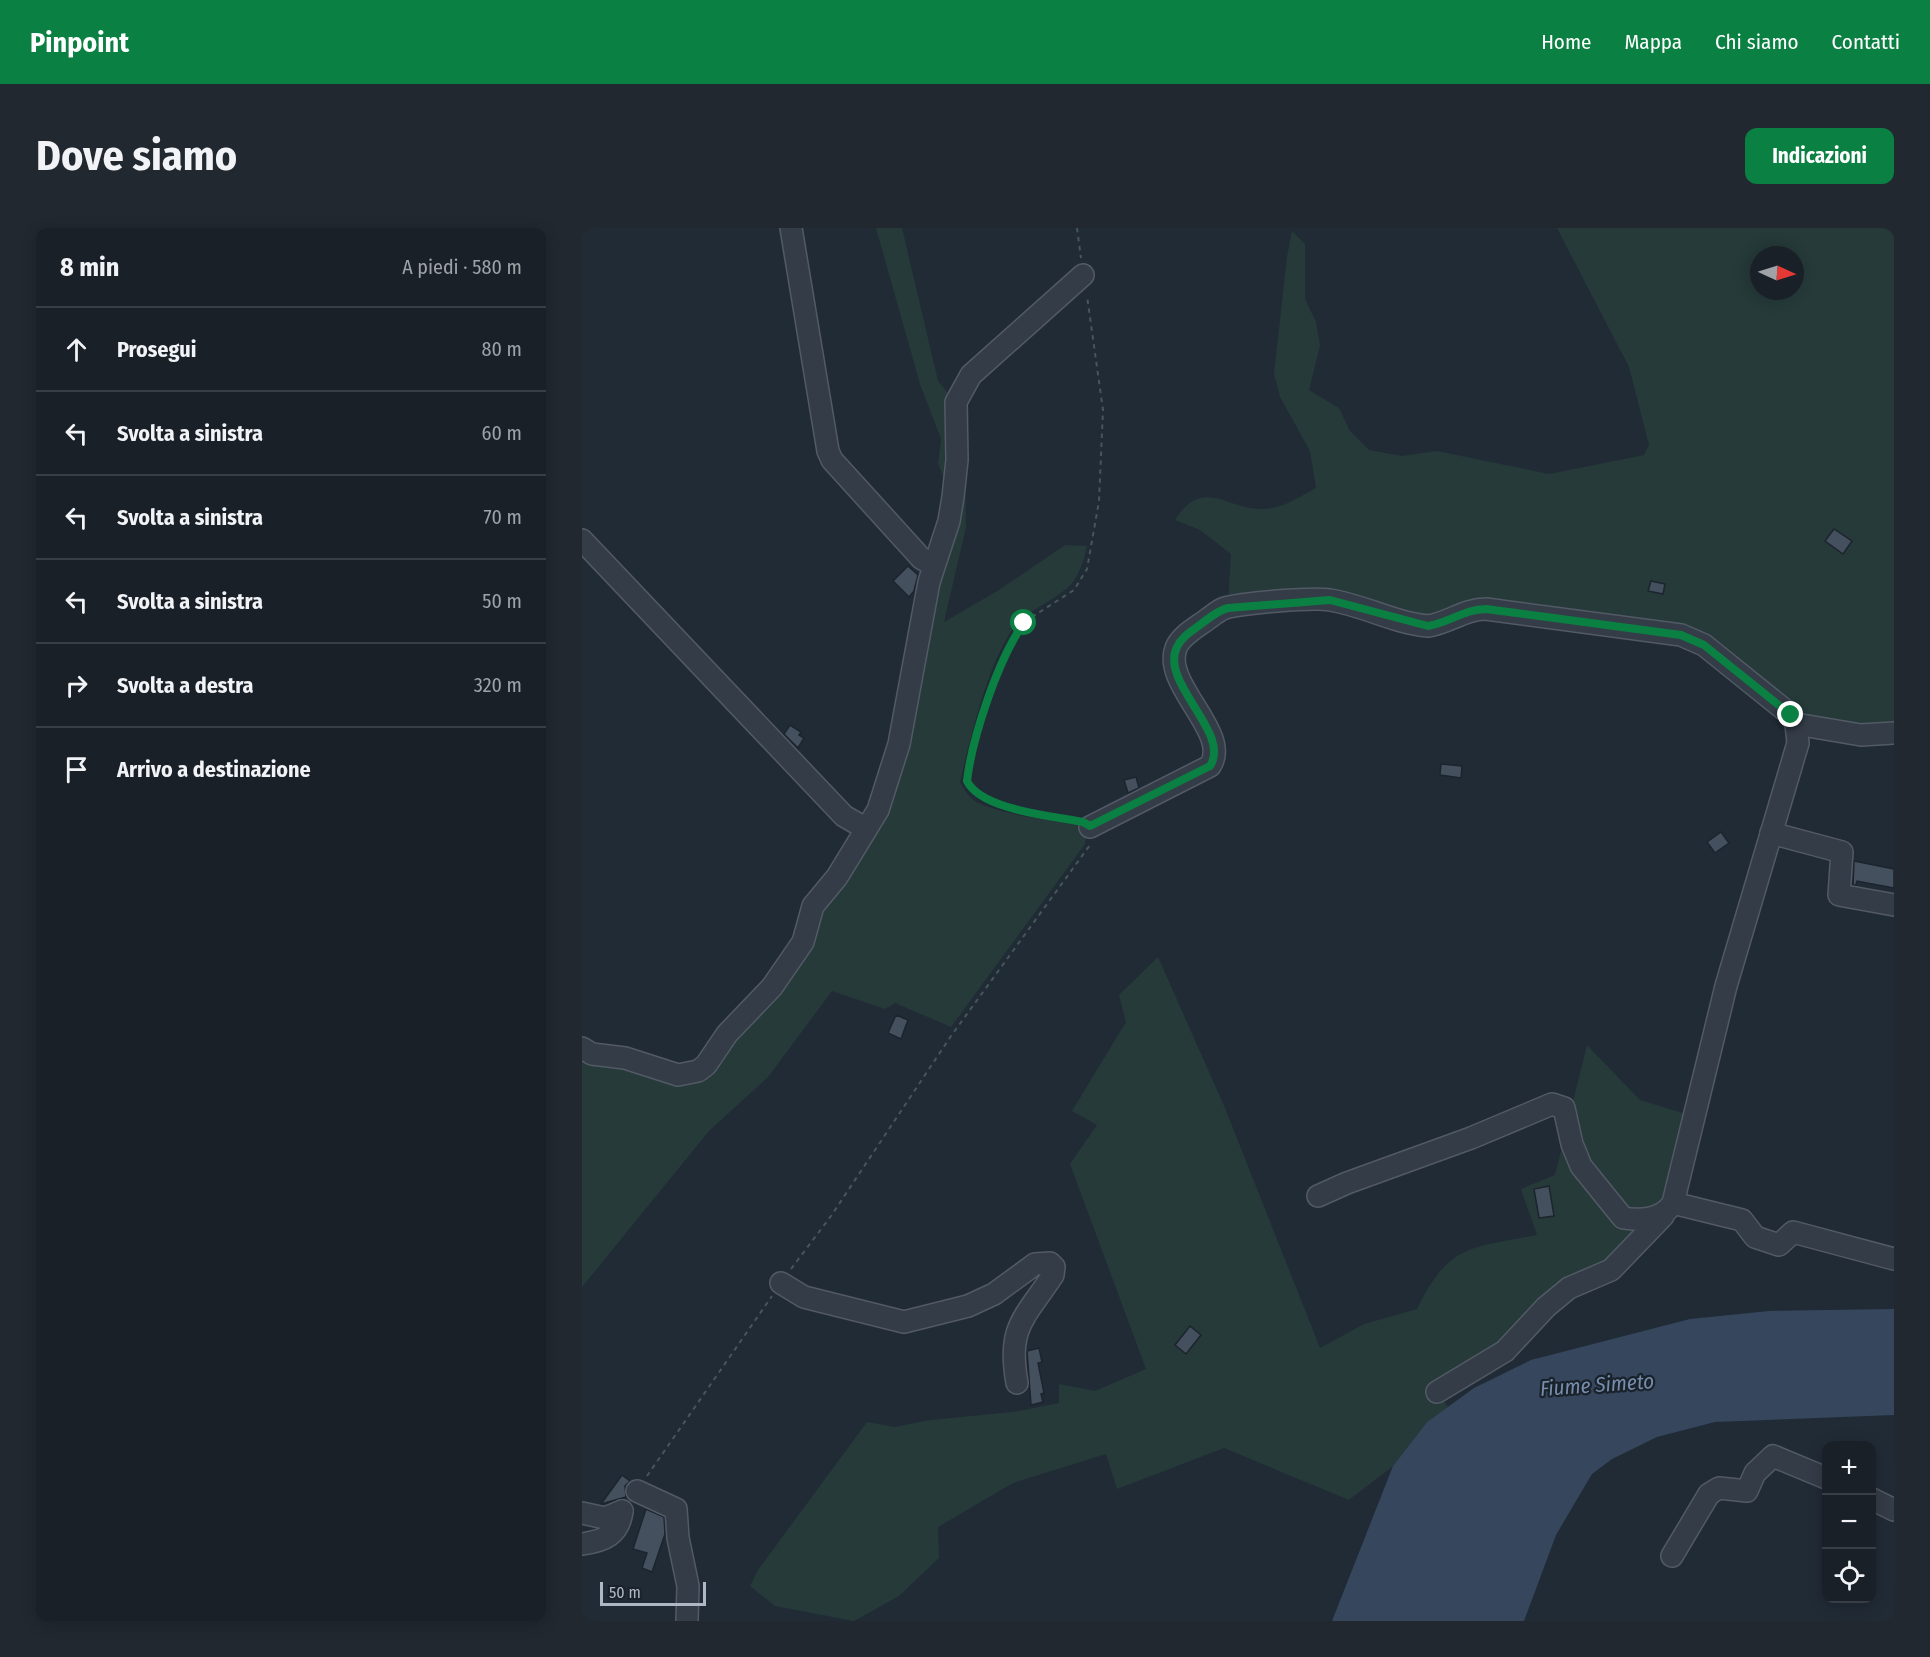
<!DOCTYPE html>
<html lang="it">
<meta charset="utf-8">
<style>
body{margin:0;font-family:"Fira Sans Condensed",sans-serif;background:#222830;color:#f1f3f6}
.controls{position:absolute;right:18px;bottom:18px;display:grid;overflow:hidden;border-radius:12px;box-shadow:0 3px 15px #0003}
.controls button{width:54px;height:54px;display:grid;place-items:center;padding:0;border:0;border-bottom:2px solid #373e45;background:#192028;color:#f1f3f6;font:30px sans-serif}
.compass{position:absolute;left:1168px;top:18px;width:54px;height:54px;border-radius:50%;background:#192028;box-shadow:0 3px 15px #0003;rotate:94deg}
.scale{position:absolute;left:18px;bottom:15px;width:106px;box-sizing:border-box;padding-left:6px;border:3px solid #afb7c4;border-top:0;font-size:16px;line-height:21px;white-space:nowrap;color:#afb7c4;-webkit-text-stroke:4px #1a222c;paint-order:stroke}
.stop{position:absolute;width:18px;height:18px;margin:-14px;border:4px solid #0b8043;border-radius:50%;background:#fff}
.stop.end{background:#0b8043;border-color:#fff;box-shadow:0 2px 6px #0008}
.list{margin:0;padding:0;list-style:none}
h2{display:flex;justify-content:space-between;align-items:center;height:78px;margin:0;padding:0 24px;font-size:26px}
h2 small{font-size:20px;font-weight:400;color:#9fa3a8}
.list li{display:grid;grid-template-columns:39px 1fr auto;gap:18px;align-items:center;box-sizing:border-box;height:84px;padding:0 24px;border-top:2px solid #373e45}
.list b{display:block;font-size:22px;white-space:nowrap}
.list em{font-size:20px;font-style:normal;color:#9fa3a8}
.icon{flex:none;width:33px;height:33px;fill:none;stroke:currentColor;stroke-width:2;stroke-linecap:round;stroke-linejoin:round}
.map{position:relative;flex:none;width:1312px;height:1393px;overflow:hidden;border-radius:12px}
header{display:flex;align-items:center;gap:36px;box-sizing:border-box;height:84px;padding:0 30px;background:#0b8043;color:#fff}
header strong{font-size:28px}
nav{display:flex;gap:33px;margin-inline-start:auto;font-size:21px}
.intro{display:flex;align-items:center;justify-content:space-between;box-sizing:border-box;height:144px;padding:0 36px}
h1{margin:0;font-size:42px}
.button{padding:15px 27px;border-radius:12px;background:#0b8043;color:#fff;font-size:21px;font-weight:700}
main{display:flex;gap:36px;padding:0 36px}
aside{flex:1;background:#192028;border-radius:12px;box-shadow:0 3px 15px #0003}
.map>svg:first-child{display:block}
.green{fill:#263a3a;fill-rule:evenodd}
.water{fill:#35465d}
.building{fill:#44505e;stroke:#1c242e;stroke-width:1.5}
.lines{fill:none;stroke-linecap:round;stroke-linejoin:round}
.minor-casing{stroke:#525a65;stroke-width:24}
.path{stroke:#445759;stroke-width:2;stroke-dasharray:4.5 4.5;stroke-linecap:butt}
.minor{stroke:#343c47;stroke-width:21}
.route{stroke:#0b8043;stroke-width:8}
.labels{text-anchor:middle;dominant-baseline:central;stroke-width:4.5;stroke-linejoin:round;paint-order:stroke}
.water-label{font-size:21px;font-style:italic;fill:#778eab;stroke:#1a222c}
</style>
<header>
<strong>Pinpoint</strong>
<nav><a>Home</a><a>Mappa</a><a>Chi siamo</a><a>Contatti</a></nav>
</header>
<div class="intro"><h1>Dove siamo</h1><a class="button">Indicazioni</a></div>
<main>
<aside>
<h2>8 min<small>A piedi · 580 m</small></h2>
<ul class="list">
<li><svg class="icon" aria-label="ahead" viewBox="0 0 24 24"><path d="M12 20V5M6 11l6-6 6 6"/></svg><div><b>Prosegui</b></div><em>80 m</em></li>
<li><svg class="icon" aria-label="left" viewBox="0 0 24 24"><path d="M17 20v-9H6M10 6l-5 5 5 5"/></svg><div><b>Svolta a sinistra</b></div><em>60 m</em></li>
<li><svg class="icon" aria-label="left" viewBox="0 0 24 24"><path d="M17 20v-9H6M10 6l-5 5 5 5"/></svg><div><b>Svolta a sinistra</b></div><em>70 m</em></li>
<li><svg class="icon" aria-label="left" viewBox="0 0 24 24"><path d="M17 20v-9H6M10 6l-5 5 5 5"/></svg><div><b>Svolta a sinistra</b></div><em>50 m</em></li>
<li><svg class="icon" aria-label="right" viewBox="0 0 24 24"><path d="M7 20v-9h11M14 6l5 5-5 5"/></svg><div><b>Svolta a destra</b></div><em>320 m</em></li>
<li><svg class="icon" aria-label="arrive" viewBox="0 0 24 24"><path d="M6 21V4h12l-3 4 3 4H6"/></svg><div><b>Arrivo a destinazione</b></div></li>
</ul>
</aside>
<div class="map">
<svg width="1312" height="1393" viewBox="0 0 1312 1393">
<rect width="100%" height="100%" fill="#212b36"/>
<!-- green -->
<g class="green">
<path d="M294,0h26l36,153 26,31 2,115 -22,95 55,-32 66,-45 22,1c-8,36 -16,42 -48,61 -8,5 -16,9 -22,16 -29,37 -46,113 -57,159 4,7 8,14 15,19 24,14 78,19 106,25l5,5 -1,13 -134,183 -56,-24 -10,6 -53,-18 -64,86 -59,54 -127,156v-234l107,25 122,-150 68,-107 71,-326 -12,-32 3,-24 -21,-55z"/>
<path d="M975,0h337v501l-89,-8 -100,-80 -83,-20 -176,-3 -218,-14 3,-50 -31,-24 -25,-10c27,-43 51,-12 84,-11 22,1 38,-11 57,-21l-6,-37 -30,-54 -6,-23 13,-117 5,-26 13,13v55l11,23 4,24 -11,44 30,18 11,23 19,19 33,6 35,-5 112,23 95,-19 5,-10 -20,-78zM1177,27h36v36h-36z"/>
<path d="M576,729l67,151 95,240 44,-24 53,-15c32,-66 55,-61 120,-74l-16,-46 34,-14 32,-130 53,55 46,14 -13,97 -232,186 7,10 -21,15 -34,44 -44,34 -125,-52 -107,41 -11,-35 -93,29 -75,44 1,31 -40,38 -45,25 -79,-15 -25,-20 8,-16 109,-148 28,5 35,-7 83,-8 46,-9v-19l36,7 51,-22 -76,-205 27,-39 -25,-14 54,-89 -7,-27z"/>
</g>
<!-- water -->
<polygon class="water" points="1312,1081 1312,1187 1133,1194 1075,1209 1030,1231 1010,1246 974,1307 942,1393 750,1393 811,1238 845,1194 892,1160 949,1132 1108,1091 1187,1083"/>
<!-- building -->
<g class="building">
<polygon points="1252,301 1270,313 1261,326 1243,313"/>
<polygon points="326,338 336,347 332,363 327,369 311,353"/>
<polygon points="1069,353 1083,356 1081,366 1066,363"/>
<polygon points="208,497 219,504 217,507 222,510 216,520 202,506"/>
<polygon points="859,536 880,538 879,550 858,547"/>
<polygon points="554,549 557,560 546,565 542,552"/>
<polygon points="1139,604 1147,615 1133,625 1125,614"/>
<polygon points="1272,633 1312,641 1312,660 1275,653 1274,657 1271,657"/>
<polygon points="314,787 326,792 319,811 306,805"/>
<polygon points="967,958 972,988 957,990 952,961"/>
<polygon points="608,1098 619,1107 604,1126 593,1117"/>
<polygon points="457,1120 460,1134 456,1135 462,1165 459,1166 461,1174 449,1177 445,1123"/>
<polygon points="40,1247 48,1253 43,1258 44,1269 19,1276"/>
<polygon points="64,1281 82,1289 83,1306 70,1344 60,1340 65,1325 51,1321"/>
</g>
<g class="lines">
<!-- minor casing -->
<g class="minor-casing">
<g id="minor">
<polyline points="209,0 246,223 250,232 339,330 352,338"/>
<polyline points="0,312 262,588 283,600"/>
<path d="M508,599l120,-61c22,-33 -48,-81 -34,-118 5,-13 23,-22 33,-30 6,-4 10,-8 16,-10 17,-5 88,-11 105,-8 33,5 64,23 98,26 21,-3 36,-17 58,-17l195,26 23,10 87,70 5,9 65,11 33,-2"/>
<polyline points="1189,605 1260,624 1257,667 1312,677"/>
<polyline points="0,820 10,826 43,830 96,847 116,843 124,837 145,806 190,759 221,714 231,678 255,649 296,582 317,516 347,354 367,293 371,269 375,232 374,174 389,147 501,47"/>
<path d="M736,968l29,-13 124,-45 81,-34 12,4 8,36 9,22 42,52c19,3 39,2 50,-15l53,-217 72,-243 -2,-19"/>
<polyline points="1091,975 1160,992 1173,1009 1197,1017 1211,1004 1312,1031"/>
<path d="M199,1055l23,14 100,25 64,-16 26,-12 41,-30 15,-1 4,4 -1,8c-29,44 -46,52 -36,108"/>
<polyline points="855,1164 923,1123 964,1079 987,1060 1029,1042 1081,988"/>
<polyline points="55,1263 94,1281 96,1310 106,1358 105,1393"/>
<polyline points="1290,1271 1312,1282"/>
<polyline points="0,1285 23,1290 40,1283"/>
<path d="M0,1316c22,-3 37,-9 40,-33"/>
<polyline points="1090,1328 1127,1266 1137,1260 1165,1263 1173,1245 1191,1228 1244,1250"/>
</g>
</g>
<!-- path -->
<g class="path">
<polyline points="495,0 499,30"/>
<path d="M493,593c-29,-7 -94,-11 -108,-40l16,-65 32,-81 17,-18 42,-27 13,-21 12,-68 4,-91 -16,-114"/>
<polyline points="209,1041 249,988 369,808 508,617"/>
<polyline points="65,1248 190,1068"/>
</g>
<!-- minor -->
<use href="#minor" class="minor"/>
</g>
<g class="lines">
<!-- route -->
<path class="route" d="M442,395c-26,36 -52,115 -57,158 14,29 86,35 116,41l7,4 120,-60c22,-33 -51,-83 -33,-119 4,-9 12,-14 20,-20 10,-7 19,-16 31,-19l102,-8 98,26c21,-3 36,-17 58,-17l195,26 23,10 87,70"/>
</g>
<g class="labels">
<!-- water labels -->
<g class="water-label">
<text transform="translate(1015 1157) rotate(-4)">Fiume Simeto</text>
</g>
</g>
</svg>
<div class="controls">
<button>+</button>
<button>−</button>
<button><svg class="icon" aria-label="locate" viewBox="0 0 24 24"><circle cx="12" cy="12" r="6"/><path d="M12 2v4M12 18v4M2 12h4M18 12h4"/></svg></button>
</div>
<svg class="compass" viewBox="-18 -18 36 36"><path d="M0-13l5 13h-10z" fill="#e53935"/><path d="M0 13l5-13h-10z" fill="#9fa3a8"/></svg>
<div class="scale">50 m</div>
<div class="stop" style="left:442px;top:395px"></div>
<div class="stop end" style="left:1209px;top:487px"></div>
</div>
</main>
